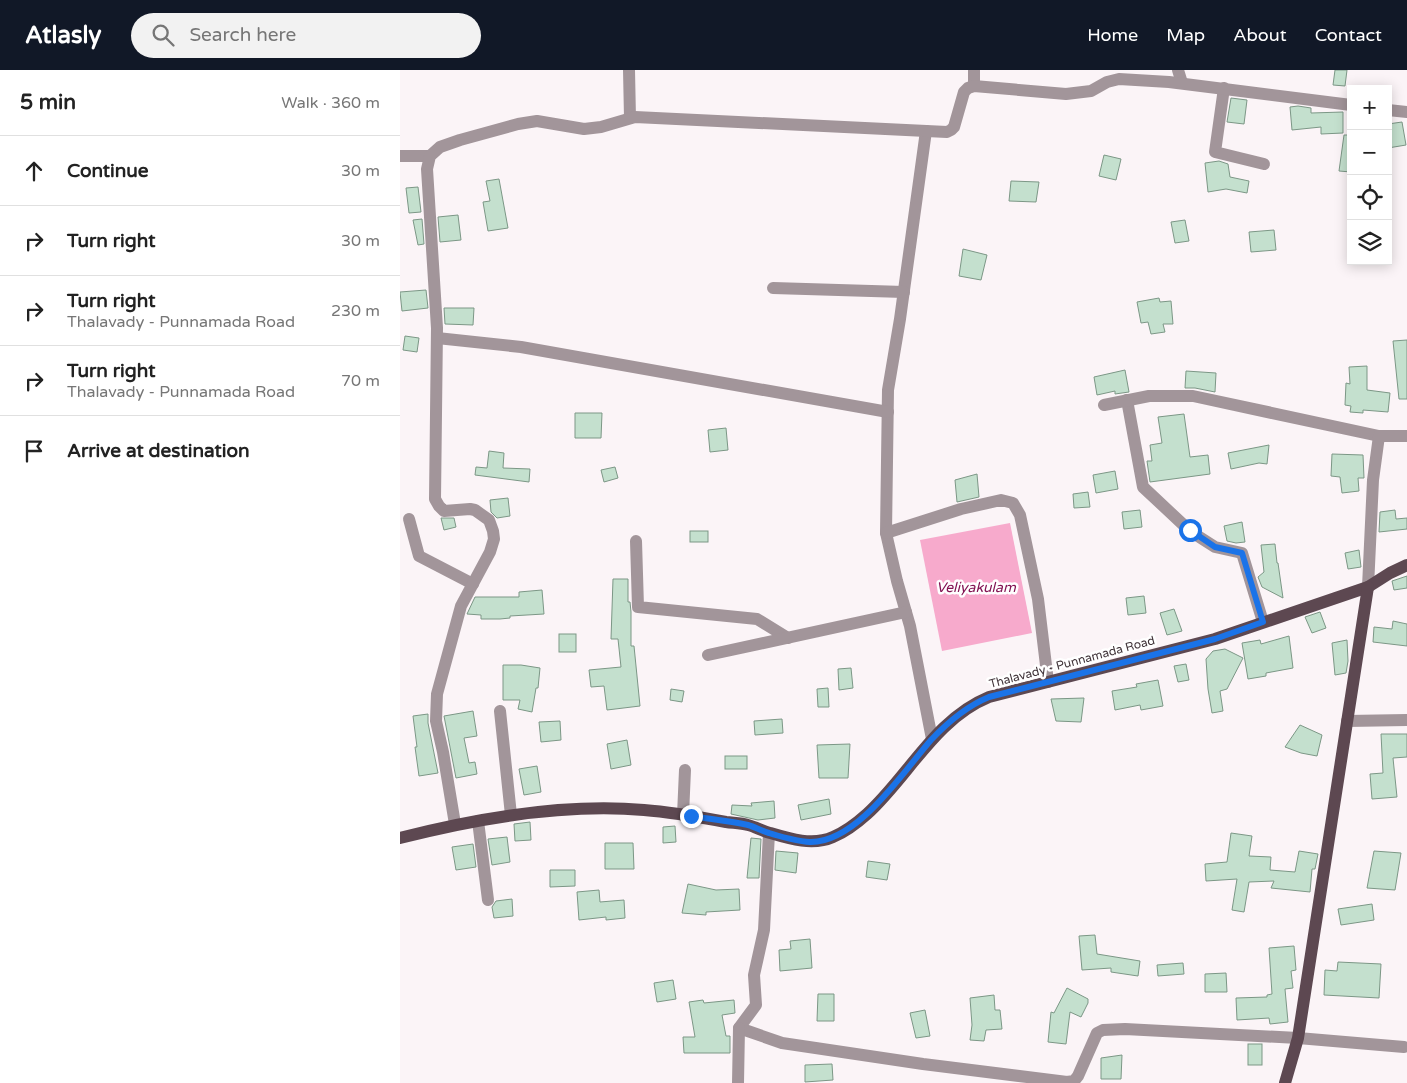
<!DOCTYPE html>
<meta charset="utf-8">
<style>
body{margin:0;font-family:"Varela Round",sans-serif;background:#f2f2f2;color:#222}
.controls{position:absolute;right:15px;top:15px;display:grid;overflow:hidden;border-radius:0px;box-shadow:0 2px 12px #0003}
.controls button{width:45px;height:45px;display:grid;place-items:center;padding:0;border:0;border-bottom:1px solid #e0e0e0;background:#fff;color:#222;font:25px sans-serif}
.stop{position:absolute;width:15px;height:15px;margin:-11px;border:4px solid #1a73e8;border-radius:50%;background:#fff}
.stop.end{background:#1a73e8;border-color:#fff;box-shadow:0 1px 5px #0008}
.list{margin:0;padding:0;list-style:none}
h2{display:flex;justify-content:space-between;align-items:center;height:65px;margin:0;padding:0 20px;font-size:21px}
h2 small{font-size:16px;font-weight:400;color:#767676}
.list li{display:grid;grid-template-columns:32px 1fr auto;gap:15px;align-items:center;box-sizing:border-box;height:70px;padding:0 20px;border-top:1px solid #e0e0e0}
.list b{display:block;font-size:19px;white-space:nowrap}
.list p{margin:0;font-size:16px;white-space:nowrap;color:#767676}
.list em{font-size:16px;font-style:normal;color:#767676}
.icon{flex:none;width:28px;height:28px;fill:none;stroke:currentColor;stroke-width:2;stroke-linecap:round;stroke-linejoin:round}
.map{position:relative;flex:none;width:1007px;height:1013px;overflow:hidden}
header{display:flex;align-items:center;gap:30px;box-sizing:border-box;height:70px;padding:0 25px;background:#111827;color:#fff}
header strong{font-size:24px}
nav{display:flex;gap:28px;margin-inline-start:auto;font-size:18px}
.search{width:350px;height:45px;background:#f2f2f2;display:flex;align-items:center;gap:12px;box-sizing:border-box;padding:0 18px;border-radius:28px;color:#767676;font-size:19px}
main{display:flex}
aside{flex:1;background:#fff}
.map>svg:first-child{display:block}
.water{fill:#f7aacc}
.building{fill:#c4e0ce;stroke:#7c9786}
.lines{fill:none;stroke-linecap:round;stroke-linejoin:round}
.minor{stroke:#a2959a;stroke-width:12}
.major{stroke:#5d4851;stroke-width:12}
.route{stroke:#1a73e8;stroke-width:6}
.labels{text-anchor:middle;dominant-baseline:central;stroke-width:5;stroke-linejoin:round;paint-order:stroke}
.street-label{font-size:12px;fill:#403439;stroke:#fff}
.water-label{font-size:14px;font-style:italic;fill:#821353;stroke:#fff}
</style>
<header>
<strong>Atlasly</strong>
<div class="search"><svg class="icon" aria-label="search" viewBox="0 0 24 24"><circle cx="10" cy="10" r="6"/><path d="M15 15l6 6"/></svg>Search here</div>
<nav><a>Home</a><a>Map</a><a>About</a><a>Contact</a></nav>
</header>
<main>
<aside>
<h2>5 min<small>Walk · 360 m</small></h2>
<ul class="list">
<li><svg class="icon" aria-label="ahead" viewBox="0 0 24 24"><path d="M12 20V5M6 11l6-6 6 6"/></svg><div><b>Continue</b></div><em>30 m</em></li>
<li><svg class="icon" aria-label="right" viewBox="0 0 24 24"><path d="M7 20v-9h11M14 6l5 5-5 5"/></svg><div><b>Turn right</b></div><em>30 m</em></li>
<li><svg class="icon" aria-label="right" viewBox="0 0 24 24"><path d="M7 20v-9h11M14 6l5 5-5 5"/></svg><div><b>Turn right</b><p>Thalavady - Punnamada Road</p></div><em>230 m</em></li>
<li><svg class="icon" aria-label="right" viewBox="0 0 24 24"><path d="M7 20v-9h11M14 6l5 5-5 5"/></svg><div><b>Turn right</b><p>Thalavady - Punnamada Road</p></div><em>70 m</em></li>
<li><svg class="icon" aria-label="arrive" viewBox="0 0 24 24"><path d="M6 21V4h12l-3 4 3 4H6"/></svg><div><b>Arrive at destination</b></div></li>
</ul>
</aside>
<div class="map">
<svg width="1007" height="1013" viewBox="0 0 1007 1013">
<rect width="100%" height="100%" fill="#fbf4f7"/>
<!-- water -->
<polygon class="water" points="610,453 632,563 542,581 520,470"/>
<!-- building -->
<g class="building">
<polygon points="935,0 947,0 945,16 933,15"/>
<polygon points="831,28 847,30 844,54 827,52"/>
<polygon points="898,36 911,38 911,43 943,42 943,63 921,64 921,57 892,60 890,37"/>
<polygon points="1002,52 1006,75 988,78 988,54"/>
<polygon points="944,65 951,65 951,102 939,101"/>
<polygon points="704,85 721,89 716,110 699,106"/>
<polygon points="819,91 828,94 830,107 849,111 847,123 826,119 808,122 805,93"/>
<polygon points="99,109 108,158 88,161 83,132 90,131 86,111"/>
<polygon points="611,111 639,112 636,132 609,131"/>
<polygon points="18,117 21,142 9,143 6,118"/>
<polygon points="58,145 61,170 40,172 38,147"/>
<polygon points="22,149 24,174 18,175 13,150"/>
<polygon points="785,150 789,171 775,173 771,152"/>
<polygon points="874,160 876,180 851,182 849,162"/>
<polygon points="563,179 587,185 581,210 559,206"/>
<polygon points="26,220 28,238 2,241 0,222"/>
<polygon points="759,228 760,232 771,231 773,254 763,254 765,262 751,264 748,252 741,253 737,232"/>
<polygon points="44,238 74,238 73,255 45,254"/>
<polygon points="5,266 19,268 17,282 3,280"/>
<polygon points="1007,270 1007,329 999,329 993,271"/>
<polygon points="967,296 967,320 990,323 988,342 963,340 963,343 950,342 951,336 945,335 946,313 950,314 949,297"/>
<polygon points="725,300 729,322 715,324 715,321 697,325 694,307"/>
<polygon points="786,301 816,303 815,322 795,318 785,318"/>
<polygon points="175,343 202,343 201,368 175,368"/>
<polygon points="784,344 790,387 808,385 810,404 750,412 747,391 752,391 750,375 762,373 758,347"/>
<polygon points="326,358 328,380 310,382 308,360"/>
<polygon points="869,375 867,394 859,393 831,399 828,383"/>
<polygon points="89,381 104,383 103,398 130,399 129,412 75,405 76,397 87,398"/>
<polygon points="932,384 963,385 964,408 958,408 959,421 942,423 940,407 931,406"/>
<polygon points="215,397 218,408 204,412 201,400"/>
<polygon points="715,401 718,419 696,423 693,405"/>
<polygon points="577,404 579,427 557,432 555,410"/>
<polygon points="688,422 690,437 674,438 673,424"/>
<polygon points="108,428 110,446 97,448 91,442 90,430"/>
<polygon points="740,440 742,457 724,459 722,442"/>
<polygon points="995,440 996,449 1007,448 1007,459 979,462 980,442"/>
<polygon points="41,448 54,448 56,457 44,460"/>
<polygon points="842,452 845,472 836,473 827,471 824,456"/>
<rect x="290" y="461" width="18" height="11"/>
<polygon points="875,474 877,493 878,493 883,528 862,517 858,507 864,502 861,475"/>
<polygon points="959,480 961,497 948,499 945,483"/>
<polygon points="1007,506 1007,518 994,520 992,511"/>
<polygon points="213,509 228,509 228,532 230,532 231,542 231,576 234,576 240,636 207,640 204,616 191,617 189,600 221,597 218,569 211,569"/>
<polygon points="142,520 144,544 110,546 110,548 100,549 81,549 81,545 67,544 75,527 119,527 119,522"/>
<polygon points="744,526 746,543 728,545 726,528"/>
<polygon points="774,539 782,561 767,565 760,543"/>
<polygon points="920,542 926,558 912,563 905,547"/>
<polygon points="993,551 1007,554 1007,576 973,572 974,557 992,559"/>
<rect x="159" y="564" width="17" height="18"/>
<polygon points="889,566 893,598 866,603 866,606 848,609 842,573 860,570 861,574"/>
<polygon points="947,570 948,591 946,603 935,605 932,573"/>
<polygon points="825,579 843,588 827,619 820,621 823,641 812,643 808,619 806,589 813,581"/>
<polygon points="786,594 789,610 778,612 774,596"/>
<polygon points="103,595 121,595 140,598 138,618 136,618 132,642 118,639 120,630 103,630"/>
<polygon points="451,598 453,618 439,620 438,599"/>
<polygon points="758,610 763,636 741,640 740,635 715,640 712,621 737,617 736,614"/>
<polygon points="428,618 429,637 418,637 417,619"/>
<polygon points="271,619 284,621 282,632 270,630"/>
<polygon points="684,628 681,652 656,651 651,629"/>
<polygon points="73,641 77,666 64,668 69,693 75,692 77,704 56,708 44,646"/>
<polygon points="28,644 28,653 38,703 19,706 15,677 17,677 13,646"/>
<polygon points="382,649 383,663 355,665 354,651"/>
<polygon points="160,651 161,670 141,672 139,652"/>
<polygon points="900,655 922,665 917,686 901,683 885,677"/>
<polygon points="981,664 1007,664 1007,687 993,688 997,727 972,729 970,704 983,703"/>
<polygon points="227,670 231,695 211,699 207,674"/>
<polygon points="450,674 448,708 419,708 417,675"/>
<rect x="325" y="686" width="22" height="13"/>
<polygon points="137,696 141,722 124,725 119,699"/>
<polygon points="429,729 431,744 401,750 398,735"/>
<polygon points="374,731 375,748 358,750 331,744 332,735 352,736 351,733"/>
<polygon points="130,752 131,770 115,771 114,754"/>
<polygon points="275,756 276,772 263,773 263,757"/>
<polygon points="831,763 852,766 849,786 871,787 870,800 895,802 899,781 918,784 915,799 912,799 910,822 871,818 874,811 849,812 844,842 832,840 837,809 806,811 805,794 827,792"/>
<polygon points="107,767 110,792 92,795 88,769"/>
<polygon points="351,768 361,769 359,808 347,808"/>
<polygon points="205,773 233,773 234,799 205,799"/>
<polygon points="73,774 76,797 56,800 52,777"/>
<polygon points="376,781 398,783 396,803 375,800"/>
<polygon points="974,781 1001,783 995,820 967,818"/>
<polygon points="468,791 490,794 487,810 466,807"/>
<polygon points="150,800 175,800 175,816 150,817"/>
<polygon points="288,814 316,820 339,819 340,840 306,842 306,845 282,843"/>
<polygon points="199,820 200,832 224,830 225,848 206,850 206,847 179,850 177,822"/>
<polygon points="112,829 113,846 94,848 92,837 96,831"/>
<polygon points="972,834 974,850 941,855 938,839"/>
<polygon points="695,865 697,884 740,891 738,906 711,902 711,898 682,900 679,866"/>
<polygon points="410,869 412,898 380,901 379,880 391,879 390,871"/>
<polygon points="894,876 896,900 891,901 893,918 885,919 888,952 870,954 869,948 837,950 836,928 867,927 867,925 872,924 869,878"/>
<polygon points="938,892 981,894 979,928 924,925 925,900 937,901"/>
<polygon points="783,893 784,904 758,906 757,895"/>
<polygon points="826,903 827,922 805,922 805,904"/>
<polygon points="273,910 276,929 257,932 254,913"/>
<polygon points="667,918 688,929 688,933 681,947 670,942 666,974 648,972 651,942 654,943"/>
<polygon points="418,924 434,924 434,951 417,951"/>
<polygon points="594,925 595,940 600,940 602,959 586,960 584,971 570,970 572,955 570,928"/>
<polygon points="303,930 304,933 334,930 335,943 322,945 326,966 330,966 330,983 284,983 283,967 295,967 289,932"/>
<polygon points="525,940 530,966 516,968 510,943"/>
<rect x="848" y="974" width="14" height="21"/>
<polygon points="722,985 721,1009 701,1009 701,988"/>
<polygon points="432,994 433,1010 405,1012 405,995"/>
</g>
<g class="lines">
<!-- minor -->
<g class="minor">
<polyline points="229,0 230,48"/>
<polyline points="574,0 574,16"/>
<polyline points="778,0 782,13"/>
<polyline points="824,18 815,82 864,94"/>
<polyline points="988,40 1007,42"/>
<polyline points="526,61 500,249 488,320 486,463 497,511 510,556 532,669"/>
<polyline points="0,86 30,86"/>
<polyline points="373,218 504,222"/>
<polyline points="37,268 121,277 488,342"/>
<polyline points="727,330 743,417 790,461 815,477 842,483 863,552"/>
<polyline points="704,335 749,326 793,326 979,366"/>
<polyline points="9,449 19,486 73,514"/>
<polyline points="486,463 561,439 601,430 613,433 620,445 638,529 648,612"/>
<polyline points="236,471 238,537 357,549 388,568"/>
<polyline points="968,517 973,410 979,366 1007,366"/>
<polyline points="308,585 506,542"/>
<polyline points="100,641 111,745"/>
<polyline points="947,651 1007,650"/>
<polyline points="283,745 285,700"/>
<polyline points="78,751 88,830"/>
<polyline points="55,754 43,682 36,651 37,624 61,536 90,482 94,469 93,461 89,450 75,440 70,439 44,441 39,436 35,429 37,258 27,99 30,86 40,77 60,70 118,54 137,51 184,59 201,57 235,47 547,62 551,60 554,57 564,22 568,18 574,16 666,24 691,21 707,12 719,9 769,12 951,35"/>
<polyline points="369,763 364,860 354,905 356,935 339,958 382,973 523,994 667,1012 674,1011 678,1006 697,963 703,960 725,959 898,968 1004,977"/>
<polyline points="338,1013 339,958"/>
</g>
<!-- major -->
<g class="major">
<path d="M0,768c78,-20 163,-35 244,-28 27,2 55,7 82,12 7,1 15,1 22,3 8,2 14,6 22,8 20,6 43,13 63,4 12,-5 24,-14 34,-23 41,-37 68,-95 122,-117l226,-58 153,-52 22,-14 17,-8"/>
<polyline points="885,1013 898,968 968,517"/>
</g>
</g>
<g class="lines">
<!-- route -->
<path class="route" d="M291,746c19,3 38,5 57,9 7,2 14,6 21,8 9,3 32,9 41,9 47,1 93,-70 121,-102 16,-17 36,-34 58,-43l226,-58 48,-17 -21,-69 -27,-6 -25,-17"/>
</g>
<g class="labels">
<!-- street labels -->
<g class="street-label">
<text transform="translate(672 592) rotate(-15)">Thalavady - Punnamada Road</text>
</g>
<!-- water labels -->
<g class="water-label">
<text x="576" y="517">Veliyakulam</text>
</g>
</g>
</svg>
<div class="controls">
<button>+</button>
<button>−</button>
<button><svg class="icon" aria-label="locate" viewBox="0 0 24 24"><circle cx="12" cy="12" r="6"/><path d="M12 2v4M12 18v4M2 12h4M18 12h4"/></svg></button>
<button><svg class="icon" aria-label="layers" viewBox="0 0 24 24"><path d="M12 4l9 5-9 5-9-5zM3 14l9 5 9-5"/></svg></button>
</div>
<div class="stop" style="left:790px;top:460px"></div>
<div class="stop end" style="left:291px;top:746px"></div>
</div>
</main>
